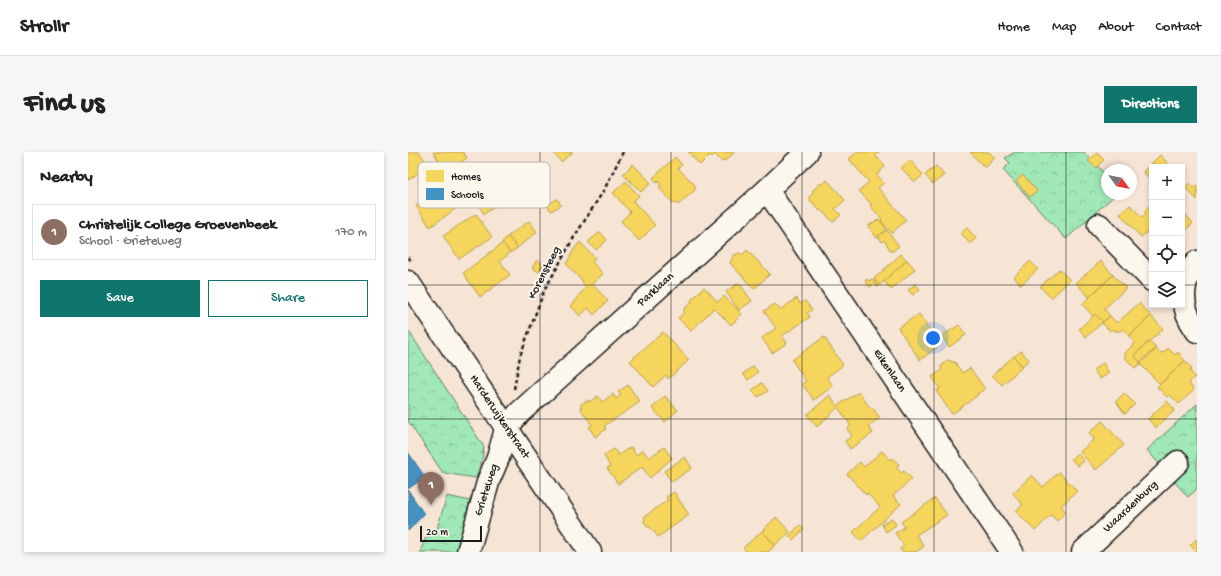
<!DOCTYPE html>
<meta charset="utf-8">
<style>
body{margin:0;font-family:"Gochi Hand",sans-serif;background:#f6f6f6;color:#222}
.controls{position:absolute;right:12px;top:12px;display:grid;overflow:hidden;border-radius:0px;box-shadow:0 2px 6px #0003}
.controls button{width:36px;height:36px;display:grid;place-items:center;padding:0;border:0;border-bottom:1px solid #e0e0e0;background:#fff;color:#222;font:20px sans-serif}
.compass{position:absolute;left:693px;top:12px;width:36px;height:36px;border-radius:50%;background:#fff;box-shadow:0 2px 6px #0003;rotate:123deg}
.scale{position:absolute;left:12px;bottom:10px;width:62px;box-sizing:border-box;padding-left:4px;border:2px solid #1c1c1c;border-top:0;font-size:11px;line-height:14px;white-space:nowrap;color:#1c1c1c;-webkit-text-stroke:3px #fbf7ec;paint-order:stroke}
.you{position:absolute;left:525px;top:186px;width:14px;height:14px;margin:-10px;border:3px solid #fff;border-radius:50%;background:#1a73e8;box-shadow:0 0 0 6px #1a73e833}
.badge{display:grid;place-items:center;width:26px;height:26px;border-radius:50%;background:#0f766e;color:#fff;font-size:13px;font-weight:700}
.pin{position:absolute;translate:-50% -33px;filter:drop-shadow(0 1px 2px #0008)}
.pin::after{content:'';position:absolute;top:21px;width:14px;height:12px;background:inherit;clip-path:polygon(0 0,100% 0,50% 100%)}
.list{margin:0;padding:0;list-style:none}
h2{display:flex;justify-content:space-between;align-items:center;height:52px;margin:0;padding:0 16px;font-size:17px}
h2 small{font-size:13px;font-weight:400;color:#767676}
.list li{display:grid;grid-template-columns:26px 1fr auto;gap:12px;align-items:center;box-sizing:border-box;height:56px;margin:0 8px 8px;padding:0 8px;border:1px solid #e0e0e0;border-radius:0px}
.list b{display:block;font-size:15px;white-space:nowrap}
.list p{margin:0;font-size:13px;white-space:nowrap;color:#767676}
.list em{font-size:13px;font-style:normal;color:#767676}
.actions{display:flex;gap:8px;padding:12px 16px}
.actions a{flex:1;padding:9px 0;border:1px solid #0f766e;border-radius:0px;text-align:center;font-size:14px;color:#0f766e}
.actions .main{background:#0f766e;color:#fff}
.icon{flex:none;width:22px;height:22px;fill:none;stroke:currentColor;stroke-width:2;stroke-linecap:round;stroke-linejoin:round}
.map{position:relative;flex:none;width:789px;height:400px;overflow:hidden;border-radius:0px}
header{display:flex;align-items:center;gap:24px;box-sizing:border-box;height:56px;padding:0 20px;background:#fff;border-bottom:1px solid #e0e0e0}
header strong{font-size:19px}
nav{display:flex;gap:22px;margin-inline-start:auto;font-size:14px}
.intro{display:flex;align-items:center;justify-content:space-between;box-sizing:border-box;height:96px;padding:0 24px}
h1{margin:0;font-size:28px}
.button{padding:10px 18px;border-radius:0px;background:#0f766e;color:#fff;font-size:14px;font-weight:700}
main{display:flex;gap:24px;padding:0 24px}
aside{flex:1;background:#fff;border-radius:0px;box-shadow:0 2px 6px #0003}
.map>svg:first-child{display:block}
.forest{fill:url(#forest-crowns);stroke:#5e8269}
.homes{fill:#f6d55c;stroke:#b59e49}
.schools{fill:#4393c3;stroke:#376f91}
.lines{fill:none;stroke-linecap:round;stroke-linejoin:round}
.minor-casing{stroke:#1c1c1c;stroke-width:25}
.secondary-casing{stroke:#1c1c1c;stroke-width:25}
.path{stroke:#1c1c1c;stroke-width:2.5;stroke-dasharray:4 3;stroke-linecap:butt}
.minor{stroke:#fbf7ec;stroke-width:22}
.secondary{stroke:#fbf7ec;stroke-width:22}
.grid{fill:none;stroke:#1c1c1c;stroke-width:1;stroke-opacity:0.55}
.labels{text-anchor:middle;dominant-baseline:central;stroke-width:4;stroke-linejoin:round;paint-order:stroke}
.street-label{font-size:12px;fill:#1c1c1c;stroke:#fbf7ec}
.key{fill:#fbf7ec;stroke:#b8b5ae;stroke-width:1}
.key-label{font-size:11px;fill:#1c1c1c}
</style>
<header>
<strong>Strollr</strong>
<nav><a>Home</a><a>Map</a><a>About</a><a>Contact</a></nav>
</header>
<div class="intro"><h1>Find us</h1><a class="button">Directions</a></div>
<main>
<aside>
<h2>Nearby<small></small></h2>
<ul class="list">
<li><span class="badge" style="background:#8d6e63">1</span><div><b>Christelijk College Groevenbeek</b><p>School · Grieteweg</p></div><em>170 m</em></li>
</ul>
<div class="actions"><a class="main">Save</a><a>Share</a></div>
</aside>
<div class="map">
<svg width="789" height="400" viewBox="0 0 789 400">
<defs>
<pattern id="forest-crowns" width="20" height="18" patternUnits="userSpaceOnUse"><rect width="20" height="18" fill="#a0e8b6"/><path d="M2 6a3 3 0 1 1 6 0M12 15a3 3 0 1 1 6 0" fill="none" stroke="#89c69c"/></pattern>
</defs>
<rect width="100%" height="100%" fill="#f6e4d4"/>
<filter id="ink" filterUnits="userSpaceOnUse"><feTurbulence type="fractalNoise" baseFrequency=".025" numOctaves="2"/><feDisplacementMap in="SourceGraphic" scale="8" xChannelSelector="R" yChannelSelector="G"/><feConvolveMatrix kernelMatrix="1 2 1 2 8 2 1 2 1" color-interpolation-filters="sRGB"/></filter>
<g filter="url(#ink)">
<!-- forest -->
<g class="forest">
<polygon points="607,0 676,0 699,24 699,42 708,42 658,87 595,18 602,11 597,6"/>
<polygon points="0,178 76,295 74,307 68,326 35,321 0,269"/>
<polygon points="789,252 789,337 780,345 739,298"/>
<polygon points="39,344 62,349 48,400 12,400 17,387 28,380"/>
</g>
<!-- homes -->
<g class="homes">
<polygon points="2,0 11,0 21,14 0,28 0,1"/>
<polygon points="25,0 55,0 59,6 38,20"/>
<polygon points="145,0 165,0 153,10"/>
<polygon points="280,0 327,0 317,9 316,8 314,10 307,2 304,5 302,3 292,13"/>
<polygon points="449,0 471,0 467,3 477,14 469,23 476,31 470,36 498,68 484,81 473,69 474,67 462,54 464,53 451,39 461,30 441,7"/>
<polygon points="562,0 581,0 587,6 577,16"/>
<polygon points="689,1 696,8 688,16 680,9"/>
<polygon points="752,3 763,15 748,15 744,11"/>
<polygon points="267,5 274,13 270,16 287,33 286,35 288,37 270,53 268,51 266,52 251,36 253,34 251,32 252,31 250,29 249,31 245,26"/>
<polygon points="502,8 515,23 507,30 493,16"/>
<polygon points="744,11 748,15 744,15 744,29 735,20"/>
<polygon points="225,12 243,31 233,40 215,22"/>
<polygon points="528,14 536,23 525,32 517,23"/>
<polygon points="615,23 629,39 622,45 608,29"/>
<polygon points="419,28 437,48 427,57 433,63 425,70 413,58 412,59 402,48 403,47 401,45 405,41 405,38 412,32 415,32"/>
<polygon points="218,29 231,44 225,49 247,73 231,89 213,69 222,60 205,41"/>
<polygon points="91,31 101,45 76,62 67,48"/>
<polygon points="782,31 786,36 789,33 789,48 777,35"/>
<polygon points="39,32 53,53 22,75 8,54"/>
<polygon points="149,47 153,53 143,59 139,53"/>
<polygon points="743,52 744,81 741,78 733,85 712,62 722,53 734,65 738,61 736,59"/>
<polygon points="774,59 785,71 774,82"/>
<polygon points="68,62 84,85 51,107 35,84"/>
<polygon points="471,67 479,78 469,86 460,74"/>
<polygon points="121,69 129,80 109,96 100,84"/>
<polygon points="559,76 568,86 562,92 553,81"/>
<polygon points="479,78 491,94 485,99 483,99 476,88 474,90 470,84"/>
<polygon points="192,80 199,88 188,98 180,90"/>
<polygon points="100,84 109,96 102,101 94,90"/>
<polygon points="172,90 187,106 184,110 195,122 184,132 200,149 186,163 180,156 172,164 163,154 170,146 169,145 178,136 174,131 175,130 158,112 167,96"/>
<polygon points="95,91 102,101 92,109 102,123 72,145 55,121"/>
<polygon points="339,98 362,122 346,137 322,111 326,103 332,101 334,103"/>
<polygon points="493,102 499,108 472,133 466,127"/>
<polygon points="129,108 135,112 131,120 124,116"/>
<polygon points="499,108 507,117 483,138 476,129"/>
<polygon points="622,109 630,117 613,133 606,125"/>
<polygon points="693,109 705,123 681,145 668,131"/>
<polygon points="651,117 662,128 643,146 632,135"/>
<polygon points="705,123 718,136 696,157 702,164 695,170 687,162 685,164 674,152"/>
<polygon points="459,127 461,129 464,127 467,130 468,129 472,133 469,135 467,131 462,135 457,129"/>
<polygon points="331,131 344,149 331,158 318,140"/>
<polygon points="507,132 512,137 505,143 500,138"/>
<polygon points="296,135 310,150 316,144 334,162 323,173 306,156 283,179 270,166 277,160 275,158 284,150 283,148"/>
<polygon points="389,146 392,152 397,149 404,158 399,161 402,165 374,184 379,191 364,201 354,186 368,176 356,159 367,152 372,158"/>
<polygon points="731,151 743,164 721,184 715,177 712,179 706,179 704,177 702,179 694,171 702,164 709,171"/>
<polygon points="511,162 532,193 512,208 490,176"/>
<polygon points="687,162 695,170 678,185 671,177"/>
<polygon points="743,164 755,177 726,203 733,211 727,216 717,206 717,201 727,191 721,184"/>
<polygon points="551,173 558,183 541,195 534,184"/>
<polygon points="255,180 281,208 260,227 258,223 245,235 222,209"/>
<polygon points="416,185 435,213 419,225 425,234 406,248 394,232 398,229 384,208"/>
<polygon points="741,190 748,196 732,210 726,203"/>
<polygon points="760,196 767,203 770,200 777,209 752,232 732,212 748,197 751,200 755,201"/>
<polygon points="613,199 621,208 614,214 606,205"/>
<polygon points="606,204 614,215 594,233 584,223"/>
<polygon points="540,208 543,209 545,211 546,209 554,221 562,216 577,237 569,242 570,243 544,262 528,239 532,237 524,225 534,218 533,216 534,213"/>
<polygon points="777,209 784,216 782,219 787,225 782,229 782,233 786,238 771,252 762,243 759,245 749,235"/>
<polygon points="695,211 701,221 692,227 685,218"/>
<polygon points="345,214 350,220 340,228 335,222"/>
<polygon points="354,231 360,239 350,245 344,238"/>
<polygon points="220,233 232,250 196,274 198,277 187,285 181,275 184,273 172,256 174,255 172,253 180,248 181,250 190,244 194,250 205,242 208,247 213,243 210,240"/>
<polygon points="451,240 462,256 464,255 472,266 460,274 465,281 442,297 437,289 444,284 439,277 443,274 429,254"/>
<polygon points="716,241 727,252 717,262 708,249"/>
<polygon points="422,243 430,255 409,275 399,263"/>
<polygon points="257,244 270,258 257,270 244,256"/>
<polygon points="759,249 767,258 748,276 740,267"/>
<polygon points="694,269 716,293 688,318 672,300 686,287 681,281"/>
<polygon points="223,295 228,303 235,298 241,306 256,295 264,306 242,326 234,315 210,332 199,316 202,315 196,303 206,297 210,303"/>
<polygon points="474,299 482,308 485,306 491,313 488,315 493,321 496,319 504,327 485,344 493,352 453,389 445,380 472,355 459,341 458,343 439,322 452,310 456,315"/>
<polygon points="669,301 676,309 670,314 663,307"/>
<polygon points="277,305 284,316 264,330 256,319"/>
<polygon points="651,320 669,339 653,354 658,360 649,369 643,363 627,379 608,359 615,353 605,341 624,323 635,335"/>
<polygon points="266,340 281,363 250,385 243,376 240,375 236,370 237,367 236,365 260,348 258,345"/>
<polygon points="527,346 539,363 508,383 516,394 508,400 494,400 492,397 496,394 487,381 497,375 493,370"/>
<polygon points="368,365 382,380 367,393 354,379"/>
<polygon points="484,366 488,373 478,380 474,372"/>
<polygon points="392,373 396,377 385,388 381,384"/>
<polygon points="354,379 367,393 360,400 339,400 335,396"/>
<polygon points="789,387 789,400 782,393"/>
</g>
<!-- schools -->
<g class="schools">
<polygon points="0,300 17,325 0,337"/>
<polygon points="0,338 16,362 0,379"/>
</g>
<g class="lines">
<!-- minor casing -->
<g class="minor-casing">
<g id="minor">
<polyline points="359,38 604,400"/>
<polyline points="691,73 744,128"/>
<path d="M789,110c-18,22 -17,46 0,69"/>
<polyline points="60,400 81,327 90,306 98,277 111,261 359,38 399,0"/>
<polyline points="675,400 770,310"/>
</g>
</g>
<!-- secondary casing -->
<g class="secondary-casing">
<polyline id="secondary" points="0,130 182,400"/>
</g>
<!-- path -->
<g class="path">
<polyline points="0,105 4,110"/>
<polyline points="106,237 112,204 136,139 165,87 196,38 215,0"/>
</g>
<!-- minor -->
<use href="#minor" class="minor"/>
<!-- secondary -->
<use href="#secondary" class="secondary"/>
</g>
</g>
<!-- grid -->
<path class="grid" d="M132,0v400M263,0v400M394,0v400M526,0v400M658,0v400M0,133h744M774,133h15M0,267h789"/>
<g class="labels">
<!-- street labels -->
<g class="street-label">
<text transform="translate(137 121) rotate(-63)">Korensteeg</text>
<text transform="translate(248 138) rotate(-42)">Parklaan</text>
<text transform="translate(481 219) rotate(56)">Eikenlaan</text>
<text transform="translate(91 265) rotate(56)">Harderwijkerstraat</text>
<text transform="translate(79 338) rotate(-72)">Grieteweg</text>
<text transform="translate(723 355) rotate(-43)">Waardenburg</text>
</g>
</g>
<!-- legend -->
<rect x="10" y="10" width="132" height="46" rx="6" class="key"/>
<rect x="18" y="18" width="18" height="12" fill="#f6d55c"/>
<rect x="18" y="36" width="18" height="12" fill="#4393c3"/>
<g class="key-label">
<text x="43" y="28">Homes</text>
<text x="43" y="46">Schools</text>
</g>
</svg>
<div class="controls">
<button>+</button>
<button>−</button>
<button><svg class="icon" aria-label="locate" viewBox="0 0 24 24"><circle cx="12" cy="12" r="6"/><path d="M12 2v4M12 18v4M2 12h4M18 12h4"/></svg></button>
<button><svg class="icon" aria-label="layers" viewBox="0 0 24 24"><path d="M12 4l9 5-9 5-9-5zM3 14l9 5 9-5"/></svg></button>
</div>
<svg class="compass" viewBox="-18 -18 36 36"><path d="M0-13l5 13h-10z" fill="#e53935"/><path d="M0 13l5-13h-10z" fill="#767676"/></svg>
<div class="scale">20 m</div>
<div class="you"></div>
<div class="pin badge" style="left:23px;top:353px;background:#8d6e63">1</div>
</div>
</main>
